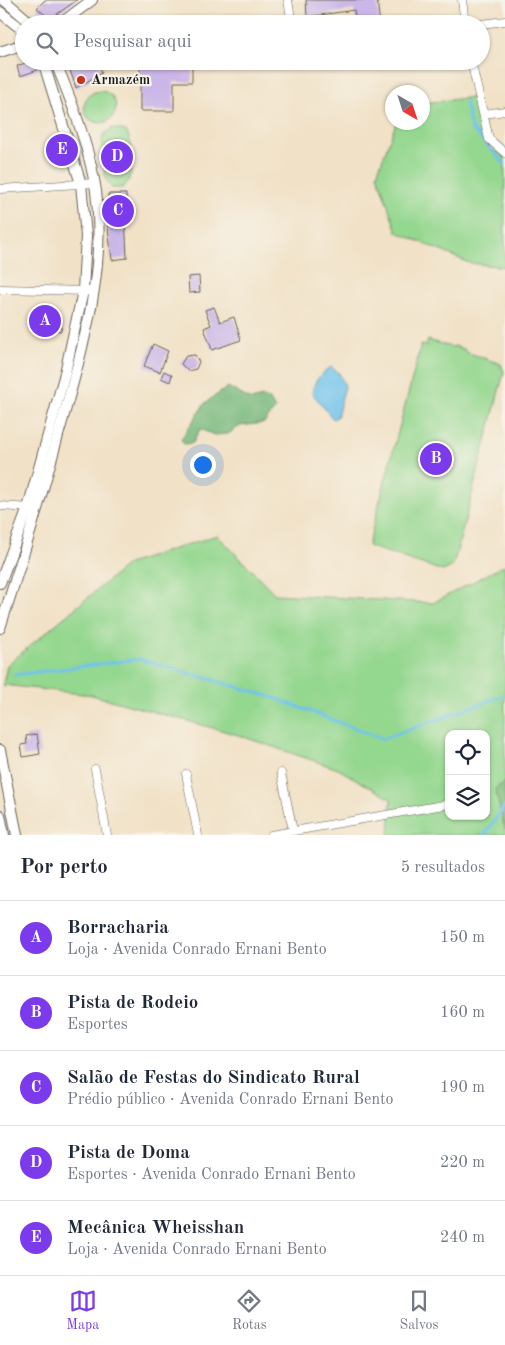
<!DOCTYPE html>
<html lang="pt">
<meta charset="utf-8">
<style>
body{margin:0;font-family:"Old Standard TT",serif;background:#f2f2f3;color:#1f2937}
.controls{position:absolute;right:15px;bottom:15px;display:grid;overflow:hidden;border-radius:10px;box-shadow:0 1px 4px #0004}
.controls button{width:45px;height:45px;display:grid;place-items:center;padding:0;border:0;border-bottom:1px solid #e0e1e3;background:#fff;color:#1f2937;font:25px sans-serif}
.compass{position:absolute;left:385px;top:85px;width:45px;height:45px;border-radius:50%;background:#fff;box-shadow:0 1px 4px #0004;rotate:141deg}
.you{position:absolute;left:202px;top:464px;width:18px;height:18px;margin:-12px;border:4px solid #fff;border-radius:50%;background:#1a73e8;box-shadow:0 0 0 8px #1a73e833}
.badge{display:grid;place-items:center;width:32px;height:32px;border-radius:50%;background:#7c3aed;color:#fff;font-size:16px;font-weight:700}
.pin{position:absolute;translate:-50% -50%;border:2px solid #fff;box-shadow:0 1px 5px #0006}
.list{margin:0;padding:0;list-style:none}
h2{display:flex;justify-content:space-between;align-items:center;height:65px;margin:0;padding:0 20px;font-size:21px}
h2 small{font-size:16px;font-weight:400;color:#747a83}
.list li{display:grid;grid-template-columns:32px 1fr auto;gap:15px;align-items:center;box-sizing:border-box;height:75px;padding:0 20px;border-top:1px solid #e0e1e3}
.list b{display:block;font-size:19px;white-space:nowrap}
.list p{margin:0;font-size:16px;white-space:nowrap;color:#747a83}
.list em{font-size:16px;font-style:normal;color:#747a83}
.icon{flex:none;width:28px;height:28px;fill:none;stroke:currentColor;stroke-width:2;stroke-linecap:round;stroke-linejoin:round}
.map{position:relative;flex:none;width:505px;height:835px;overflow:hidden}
.search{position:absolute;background:#fff;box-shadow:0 1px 4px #0004;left:15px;right:15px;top:15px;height:55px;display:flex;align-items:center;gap:12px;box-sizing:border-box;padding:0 18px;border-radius:28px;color:#747a83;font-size:19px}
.sheet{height:440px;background:#fff}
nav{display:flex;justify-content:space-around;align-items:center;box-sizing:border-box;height:70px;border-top:1px solid #e0e1e3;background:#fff;font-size:14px;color:#747a83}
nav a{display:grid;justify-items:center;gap:2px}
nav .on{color:#7c3aed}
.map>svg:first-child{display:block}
.green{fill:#94d78f;stroke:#587a56;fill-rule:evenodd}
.forest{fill:#77b87a;stroke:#4a6a4b}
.water{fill:#70c3ec;stroke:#467084}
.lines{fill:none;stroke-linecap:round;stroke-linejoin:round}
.stream{stroke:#70c3ec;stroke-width:3}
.building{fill:#cbb7e7}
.minor-casing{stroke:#676158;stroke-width:9}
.tertiary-casing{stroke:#676158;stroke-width:12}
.minor{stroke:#fff;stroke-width:8}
.tertiary{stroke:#fff;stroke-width:10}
.poi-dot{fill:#c8321e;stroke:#f7f3e8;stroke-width:2}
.labels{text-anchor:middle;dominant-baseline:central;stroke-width:4.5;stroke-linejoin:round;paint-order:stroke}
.poi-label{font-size:14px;font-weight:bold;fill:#1c1c1c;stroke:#f7f3e8;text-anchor:start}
</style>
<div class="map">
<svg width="505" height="835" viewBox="0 0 505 835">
<rect width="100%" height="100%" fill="#f7f3e8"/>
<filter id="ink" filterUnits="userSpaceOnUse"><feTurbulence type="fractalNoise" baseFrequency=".02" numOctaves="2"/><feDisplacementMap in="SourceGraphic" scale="10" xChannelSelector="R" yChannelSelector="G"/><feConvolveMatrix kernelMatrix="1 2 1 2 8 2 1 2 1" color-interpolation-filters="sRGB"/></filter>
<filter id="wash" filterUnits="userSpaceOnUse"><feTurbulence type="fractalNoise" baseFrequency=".0096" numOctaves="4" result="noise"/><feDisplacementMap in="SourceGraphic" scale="20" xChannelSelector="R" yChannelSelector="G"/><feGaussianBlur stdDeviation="1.12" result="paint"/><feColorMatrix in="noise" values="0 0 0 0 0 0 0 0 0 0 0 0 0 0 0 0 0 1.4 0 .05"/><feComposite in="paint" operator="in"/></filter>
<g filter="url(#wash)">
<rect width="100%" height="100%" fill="#f1e1c6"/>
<!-- green -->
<g class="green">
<circle cx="100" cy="107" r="16"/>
<polygon points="475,97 491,149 505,155 505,267 469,263 397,232 377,174 396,123 422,122 423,103"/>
<path d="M113,128l13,3c8,13 10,48 -4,57h-10l-7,-10 -3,-39 1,-4z"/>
<polygon points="428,340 451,347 454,346 464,349 466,352 501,364 504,372 453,566 443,571 368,546 421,345 426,346"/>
<path d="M217,535l58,59 158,9 72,-38v270h-116l2,-36 -53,-30 -103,-35 -143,-39 -89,-10 4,-20 121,-101zM449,734h37v82h-37z"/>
</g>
<!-- forest -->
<g class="forest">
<polygon points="228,387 251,400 262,397 269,399 275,409 264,423 240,426 228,434 214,435 200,429 193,443 184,444 181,439 205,403"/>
<polygon points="505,782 505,829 495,789"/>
</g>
<!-- water -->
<path class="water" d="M331,367l8,6 6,13 -8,31 -4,2 -21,-26c2,-13 9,-19 19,-26z"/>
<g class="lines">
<!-- stream -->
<g class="stream">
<polyline points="465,101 471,128 505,164"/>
<polyline points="14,675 139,659 272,697 383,739 505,695"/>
<polyline points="484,835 505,806"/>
</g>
</g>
<g id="blocks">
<!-- building -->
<g class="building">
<polygon points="45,0 77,0 50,19 37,8"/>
<polygon points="306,0 377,0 380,24 356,24 354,10 307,17"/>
<polygon points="31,61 36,61 38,70 20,76 17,66"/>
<polygon points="67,61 97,61 102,73 76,88"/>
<polygon points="140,61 192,61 192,82 174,82 174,111 140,111"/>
<polygon points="108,194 126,194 126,206 129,206 129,215 125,215 127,258 112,260 108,228"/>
<polygon points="199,276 200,292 189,293 188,277"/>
<polygon points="214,307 220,322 234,317 241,340 212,350 204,328 211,325 205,310"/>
<polygon points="36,310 51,312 50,320 62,321 61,331 34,328"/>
<polygon points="153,344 168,351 160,372 144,366"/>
<polygon points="195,355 199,362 196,369 188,371 181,364 186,356"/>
<polygon points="164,371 172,375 170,382 161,378"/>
<polygon points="37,734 40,754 23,757 21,745 27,744 26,736"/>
</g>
</g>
</g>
<g filter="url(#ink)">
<use href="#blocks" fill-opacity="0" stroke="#676158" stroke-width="1"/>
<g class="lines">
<!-- minor casing -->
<g class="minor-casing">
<g id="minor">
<polyline points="288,0 292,24"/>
<polyline points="462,0 465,24"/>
<polyline points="481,24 505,21"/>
<polyline points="471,61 489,139 505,153"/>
<polyline points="484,114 505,111"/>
<polyline points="0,189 94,183"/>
<polyline points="0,289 88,291"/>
<polyline points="0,506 32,508"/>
<polyline points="95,769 107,835"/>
<polyline points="281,773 293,831"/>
<polyline points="186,774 198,835"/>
<polyline points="271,835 449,804"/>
</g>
</g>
<!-- tertiary casing -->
<g class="tertiary-casing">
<g id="tertiary">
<polyline points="4,0 32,24"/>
<polyline points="0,12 24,31"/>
<polyline points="60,24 92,0"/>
<polyline points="0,52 24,44"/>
<polyline points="0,583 28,508 65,373 83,291 86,236 81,184 43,61"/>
<path d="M0,628c21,-65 41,-130 59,-196 22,-77 48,-160 37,-241 -6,-41 -25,-92 -41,-130"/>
<polyline points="0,750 17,835"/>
<polyline points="0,815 4,835"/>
</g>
</g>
<!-- minor -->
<use href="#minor" class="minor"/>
<!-- tertiary -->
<use href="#tertiary" class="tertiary"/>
</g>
</g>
<!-- markers -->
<circle class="poi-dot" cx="81" cy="80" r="5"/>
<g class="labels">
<!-- poi labels -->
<g class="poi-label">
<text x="91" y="80">Armazém</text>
</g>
</g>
</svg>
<div class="controls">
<button><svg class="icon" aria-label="locate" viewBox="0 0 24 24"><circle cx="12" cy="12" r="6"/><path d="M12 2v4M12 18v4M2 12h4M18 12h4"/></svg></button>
<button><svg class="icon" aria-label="layers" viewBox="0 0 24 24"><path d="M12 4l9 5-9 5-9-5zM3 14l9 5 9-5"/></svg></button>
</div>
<svg class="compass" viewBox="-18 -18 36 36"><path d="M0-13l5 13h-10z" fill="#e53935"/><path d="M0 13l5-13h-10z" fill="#747a83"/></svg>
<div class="you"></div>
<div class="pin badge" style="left:45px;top:321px">A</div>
<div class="pin badge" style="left:436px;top:459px">B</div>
<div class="pin badge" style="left:118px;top:211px">C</div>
<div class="pin badge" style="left:117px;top:157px">D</div>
<div class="pin badge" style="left:62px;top:150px">E</div>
<div class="search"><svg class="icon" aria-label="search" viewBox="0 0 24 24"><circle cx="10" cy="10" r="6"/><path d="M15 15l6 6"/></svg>Pesquisar aqui</div>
</div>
<section class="sheet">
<h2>Por perto<small>5 resultados</small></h2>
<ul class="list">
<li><span class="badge">A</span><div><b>Borracharia</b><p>Loja · Avenida Conrado Ernani Bento</p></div><em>150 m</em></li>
<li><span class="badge">B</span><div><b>Pista de Rodeio</b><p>Esportes</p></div><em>160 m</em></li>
<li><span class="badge">C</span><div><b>Salão de Festas do Sindicato Rural</b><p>Prédio público · Avenida Conrado Ernani Bento</p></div><em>190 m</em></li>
<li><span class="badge">D</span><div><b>Pista de Doma</b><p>Esportes · Avenida Conrado Ernani Bento</p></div><em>220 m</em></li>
<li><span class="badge">E</span><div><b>Mecânica Wheisshan</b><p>Loja · Avenida Conrado Ernani Bento</p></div><em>240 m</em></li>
</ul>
</section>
<nav>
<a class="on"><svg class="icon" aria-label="map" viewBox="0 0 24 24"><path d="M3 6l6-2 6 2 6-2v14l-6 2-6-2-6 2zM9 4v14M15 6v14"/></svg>Mapa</a>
<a><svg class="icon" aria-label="directions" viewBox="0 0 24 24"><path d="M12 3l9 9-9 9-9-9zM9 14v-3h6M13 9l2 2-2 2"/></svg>Rotas</a>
<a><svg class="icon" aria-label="saved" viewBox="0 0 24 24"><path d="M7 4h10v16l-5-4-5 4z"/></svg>Salvos</a>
</nav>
